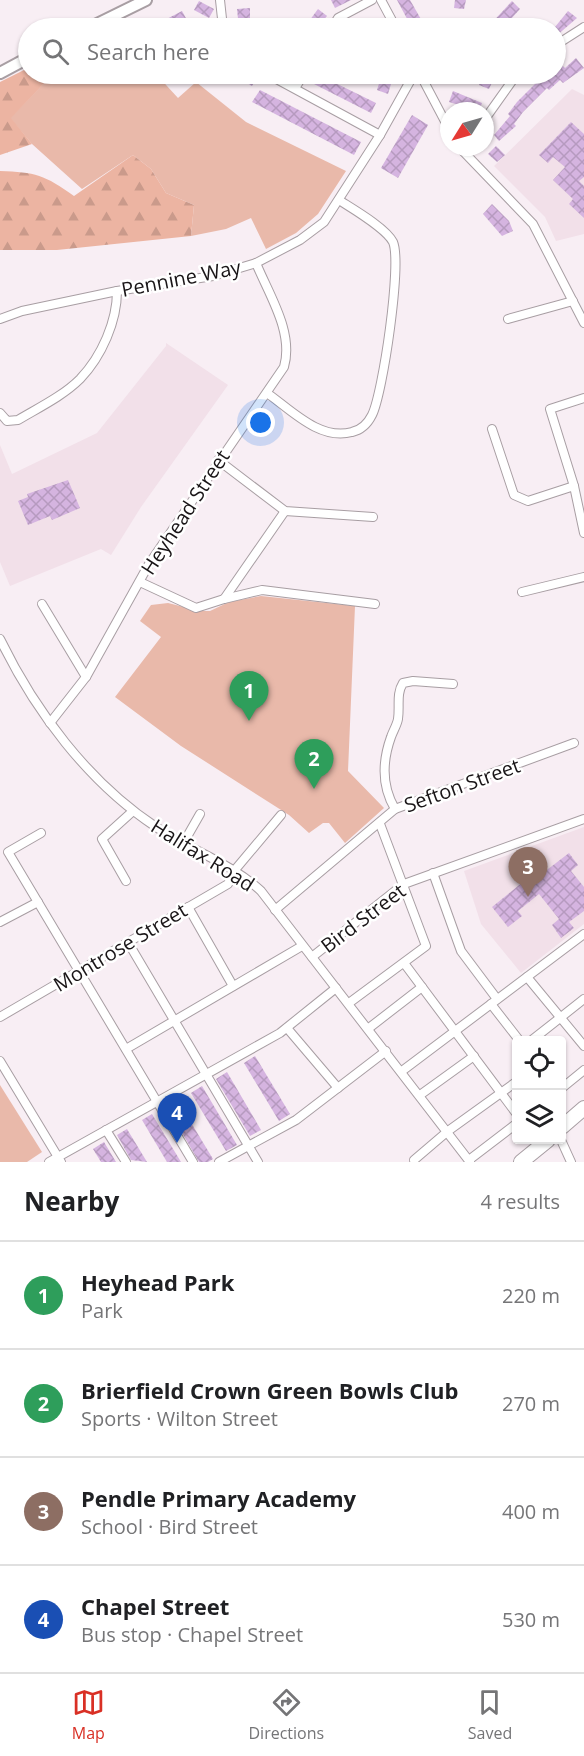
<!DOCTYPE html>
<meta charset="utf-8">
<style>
body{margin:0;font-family:"Open Sans",sans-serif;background:#f2f2f2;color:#202124}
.controls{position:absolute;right:18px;bottom:18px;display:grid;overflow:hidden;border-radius:6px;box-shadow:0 2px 4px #0004}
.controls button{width:54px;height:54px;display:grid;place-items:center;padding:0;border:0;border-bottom:2px solid #e0e0e0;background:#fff;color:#202124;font:30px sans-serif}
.compass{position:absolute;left:440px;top:102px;width:54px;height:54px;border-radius:50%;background:#fff;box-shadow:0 2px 4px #0004;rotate:233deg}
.you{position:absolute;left:261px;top:423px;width:21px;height:21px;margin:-15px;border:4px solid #fff;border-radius:50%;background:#1a73e8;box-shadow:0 0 0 9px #1a73e833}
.badge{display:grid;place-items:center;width:39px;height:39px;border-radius:50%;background:#d93025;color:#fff;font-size:20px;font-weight:700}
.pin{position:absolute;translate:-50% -50px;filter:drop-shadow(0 2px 3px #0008)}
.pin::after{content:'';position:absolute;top:32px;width:21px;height:18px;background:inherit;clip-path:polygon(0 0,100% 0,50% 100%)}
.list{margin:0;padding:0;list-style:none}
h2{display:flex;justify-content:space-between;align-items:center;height:78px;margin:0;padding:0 24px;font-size:26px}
h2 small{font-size:20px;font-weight:400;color:#757577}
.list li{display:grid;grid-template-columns:39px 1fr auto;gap:18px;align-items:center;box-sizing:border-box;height:108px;padding:0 24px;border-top:2px solid #e0e0e0}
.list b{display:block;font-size:22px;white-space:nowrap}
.list p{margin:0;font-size:20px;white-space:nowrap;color:#757577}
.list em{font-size:20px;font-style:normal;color:#757577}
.icon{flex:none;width:33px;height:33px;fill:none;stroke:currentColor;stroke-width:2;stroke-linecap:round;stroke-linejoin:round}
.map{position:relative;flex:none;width:584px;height:1162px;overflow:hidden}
.search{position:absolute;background:#fff;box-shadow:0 2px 4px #0004;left:18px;right:18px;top:18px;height:66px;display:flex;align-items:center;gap:15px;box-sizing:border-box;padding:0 21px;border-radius:33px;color:#757577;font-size:22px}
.sheet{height:510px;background:#fff}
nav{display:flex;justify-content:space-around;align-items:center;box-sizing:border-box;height:84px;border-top:2px solid #e0e0e0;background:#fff;font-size:16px;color:#757577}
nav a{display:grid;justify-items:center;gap:3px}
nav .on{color:#d93025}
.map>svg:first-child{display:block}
.built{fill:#f2e0e9}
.green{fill:#e9b9aa}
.forest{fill:url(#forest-firs)}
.building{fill:url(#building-cross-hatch)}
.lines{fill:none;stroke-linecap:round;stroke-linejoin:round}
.street-casing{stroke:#a89ea3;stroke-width:10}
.secondary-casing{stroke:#a89ea3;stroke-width:14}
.highway-casing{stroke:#a89ea3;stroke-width:16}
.street{stroke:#fff;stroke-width:8}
.secondary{stroke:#fff;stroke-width:10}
.highway{stroke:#fff;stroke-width:14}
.labels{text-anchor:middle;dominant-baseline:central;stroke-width:5;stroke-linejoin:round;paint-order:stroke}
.street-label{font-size:20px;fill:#191517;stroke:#fff}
</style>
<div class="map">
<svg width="584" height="1162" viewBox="0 0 584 1162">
<defs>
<pattern id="forest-firs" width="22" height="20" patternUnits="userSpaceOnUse" patternTransform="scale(1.5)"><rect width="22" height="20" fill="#ecb4a2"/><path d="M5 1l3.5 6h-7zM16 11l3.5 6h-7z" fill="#ca9a8b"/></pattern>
<pattern id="building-cross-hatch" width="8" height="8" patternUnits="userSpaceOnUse" patternTransform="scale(1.5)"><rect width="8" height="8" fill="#d5b4e0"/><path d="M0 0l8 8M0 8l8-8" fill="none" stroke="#b69abf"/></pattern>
</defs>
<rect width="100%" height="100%" fill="#f8eef4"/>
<!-- built -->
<g class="built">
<polygon points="572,89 584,95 584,234 556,241 545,217 494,166"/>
<polygon points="166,343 228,385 141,507 111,555 101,549 10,586 0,562 0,445 12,474 97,433 166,346"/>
<polygon points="584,827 584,924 521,973 481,924 464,871"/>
</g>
<!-- green -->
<g class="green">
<polygon points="53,74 156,74 178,98 196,82 246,122 346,171 318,214 296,233 266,249 251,218 226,229 191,236 194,205 166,193 151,169 133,155 82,189 32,144 10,118"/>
<polygon points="261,596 355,606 348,771 384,808 345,843 329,823 323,823 309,833 289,815 181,746 115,697 161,637 140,621 151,605 168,603 200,611 210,611 229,602"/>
<polygon points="0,1085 42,1152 27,1162 0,1162"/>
</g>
<!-- forest -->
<g class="forest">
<polygon points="28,68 28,74 53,74 11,118 32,144 0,155 0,82"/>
<path d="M133,155l18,14 15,24 28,12 -3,31 -134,14h-57v-79c35,1 45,4 74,25z"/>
</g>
<!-- building -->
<g class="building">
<polygon points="331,0 351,0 335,8"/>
<polygon points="397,0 410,0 426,28 412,28"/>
<polygon points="455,0 466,0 464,9 454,8"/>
<polygon points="199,1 214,9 209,18 194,10"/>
<polygon points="512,1 520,9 510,20 502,28 487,28"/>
<polygon points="250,8 250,28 239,28 237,9"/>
<polygon points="318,9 327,16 317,28 304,28"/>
<polygon points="182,11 187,20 172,28 164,28 161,22"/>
<polygon points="568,11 577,18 555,37 555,27"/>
<polygon points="576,58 584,68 563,83 560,80 549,90 547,88 523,112 514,124 516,126 499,141 494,135 510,116 508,114 517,102 536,83 549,74 555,74 563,66 565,68"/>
<polygon points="246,74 259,74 252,86 242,80"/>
<polygon points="382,74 394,74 388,94 377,90"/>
<polygon points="484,74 496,74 489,89 479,85"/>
<polygon points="319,75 376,103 371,113 314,84"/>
<polygon points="260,90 361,142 354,155 252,102"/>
<polygon points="453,91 482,103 479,111 449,102"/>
<polygon points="412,115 428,125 398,178 381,168"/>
<polygon points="571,122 584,134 584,177 579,181 584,186 584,218 569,204 573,199 553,180 565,167 553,157 548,163 539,155"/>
<polygon points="496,146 505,155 497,162 488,154"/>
<polygon points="492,204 509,221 513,231 502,236 483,214"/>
<polygon points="68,480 80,508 52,520 50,516 28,525 18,501 28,497 27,494"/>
<polygon points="569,853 578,865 571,871 584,887 584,911 569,922 574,928 561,938 552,925 559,919 539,894 518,911 522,916 508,927 492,907 523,882 526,886"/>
<polygon points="255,1056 290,1114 279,1121 244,1063"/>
<polygon points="227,1072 261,1130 250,1136 216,1079"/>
<polygon points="202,1086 237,1145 226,1151 191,1093"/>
<polygon points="181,1106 213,1159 208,1162 199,1162 170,1112"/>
<polygon points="152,1114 181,1162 167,1162 142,1120"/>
<polygon points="127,1129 147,1162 131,1160 117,1135"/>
<polygon points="104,1142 116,1162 101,1162 93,1149"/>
</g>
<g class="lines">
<!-- street casing -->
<g class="street-casing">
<g id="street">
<polyline points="220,0 223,28"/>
<polyline points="381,0 396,28"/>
<polyline points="332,28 338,18 372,0"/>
<polyline points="556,45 584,27"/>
<polyline points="420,74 449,129"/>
<polyline points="271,76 380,135"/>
<polyline points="295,88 304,74"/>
<polyline points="485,119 517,74"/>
<polyline points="459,147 533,224 584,323"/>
<polyline points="0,319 22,311 117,291 213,276 256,263 300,240 324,222 380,135 414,74"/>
<polyline points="508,319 573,301"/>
<path d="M267,393c24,17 53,48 85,39 9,-2 16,-9 20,-17 11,-22 30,-152 21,-173 -7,-14 -40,-33 -54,-42"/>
<polyline points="584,398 550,409 574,486 584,533"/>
<path d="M0,413l7,8 11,-1c20,-12 45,-24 62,-41 22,-23 37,-58 37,-88"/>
<polyline points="492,429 514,495 528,501 574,486"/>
<polyline points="218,460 285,511 373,517"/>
<polyline points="140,582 196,608 224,599 285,511"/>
<polyline points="522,592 584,577"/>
<polyline points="224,599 262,590 375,604"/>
<polyline points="42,604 86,677"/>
<path d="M0,639c35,72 88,143 156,188 34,23 75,36 105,64l209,271"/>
<path d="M50,723l36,-46 63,-113 135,-197c10,-35 -15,-72 -28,-104"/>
<path d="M395,809c-13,-22 -13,-47 -4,-72 2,-6 6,-12 7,-18 2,-13 -2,-25 5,-36l10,-2 40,3"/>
<polyline points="41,833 8,852 193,1162"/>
<polyline points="184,842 200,814"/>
<polyline points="433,873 461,951 497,999"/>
<polyline points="126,881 102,839 133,811"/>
<polyline points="188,907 233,986"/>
<polyline points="275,910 395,809 574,743"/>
<polyline points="0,922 38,902"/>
<polyline points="129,944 258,1162"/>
<polyline points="312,957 404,884 584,819"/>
<polyline points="404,963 516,1113"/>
<polyline points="527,977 584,1046"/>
<polyline points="349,1003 426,946 380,824"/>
<polyline points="491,1004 519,1040"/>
<polyline points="0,1017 228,884 234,871 281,815"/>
<polyline points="287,1028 338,1088"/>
<polyline points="369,1028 422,987"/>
<polyline points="532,1040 584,999"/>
<polyline points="126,1049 302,946"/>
<polyline points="0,1061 61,1162"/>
<polyline points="402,1071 584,934"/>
<polyline points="562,1088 584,1070"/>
<polyline points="420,1095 474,1056"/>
<polyline points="106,1130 126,1162"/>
<polyline points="561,1140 571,1162"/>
<polyline points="414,1160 448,1131 516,1082"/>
<polyline points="469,1160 516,1124"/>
<polyline points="49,1162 280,1033 336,988"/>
<polyline points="219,1162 296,1120 386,1051"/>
</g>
</g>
<!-- secondary casing -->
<g class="secondary-casing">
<g id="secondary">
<polyline points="89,28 146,0"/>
<polyline points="0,73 28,58"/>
</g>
</g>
<!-- highway casing -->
<g class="highway-casing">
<g id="highway">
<polyline points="562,1127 584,1108"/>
<polyline points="521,1162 548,1140"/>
</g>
</g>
<!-- street -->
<use href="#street" class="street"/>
<!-- secondary -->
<use href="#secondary" class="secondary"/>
<!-- highway -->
<use href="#highway" class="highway"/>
</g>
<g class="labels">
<!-- street labels -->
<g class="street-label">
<text transform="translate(181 278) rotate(-11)">Pennine Way</text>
<text transform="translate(185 512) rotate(-57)">Heyhead Street</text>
<text transform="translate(462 785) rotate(-20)">Sefton Street</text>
<text transform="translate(203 855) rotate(32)">Halifax Road</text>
<text transform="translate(363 918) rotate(-37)">Bird Street</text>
<text transform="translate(120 947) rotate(-31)">Montrose Street</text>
</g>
</g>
</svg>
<div class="controls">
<button><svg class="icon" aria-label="locate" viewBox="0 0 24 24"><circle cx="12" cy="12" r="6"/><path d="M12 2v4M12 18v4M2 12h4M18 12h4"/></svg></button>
<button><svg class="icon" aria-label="layers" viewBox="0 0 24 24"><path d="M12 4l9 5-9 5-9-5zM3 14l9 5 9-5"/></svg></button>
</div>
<svg class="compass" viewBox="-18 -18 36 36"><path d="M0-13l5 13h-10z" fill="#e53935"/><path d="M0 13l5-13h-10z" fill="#757577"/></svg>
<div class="you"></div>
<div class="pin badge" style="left:249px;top:721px;background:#2e9e5b">1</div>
<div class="pin badge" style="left:314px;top:789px;background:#2e9e5b">2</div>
<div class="pin badge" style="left:528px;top:897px;background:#8d6e63">3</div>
<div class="pin badge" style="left:177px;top:1143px;background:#1a4fb4">4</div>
<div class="search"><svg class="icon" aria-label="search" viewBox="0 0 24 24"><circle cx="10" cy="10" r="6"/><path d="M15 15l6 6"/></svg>Search here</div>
</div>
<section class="sheet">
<h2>Nearby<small>4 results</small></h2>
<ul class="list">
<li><span class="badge" style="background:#2e9e5b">1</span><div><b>Heyhead Park</b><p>Park</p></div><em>220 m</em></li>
<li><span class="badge" style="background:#2e9e5b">2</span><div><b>Brierfield Crown Green Bowls Club</b><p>Sports · Wilton Street</p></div><em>270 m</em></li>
<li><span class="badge" style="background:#8d6e63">3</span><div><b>Pendle Primary Academy</b><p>School · Bird Street</p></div><em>400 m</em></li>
<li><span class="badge" style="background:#1a4fb4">4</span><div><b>Chapel Street</b><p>Bus stop · Chapel Street</p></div><em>530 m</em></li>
</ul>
</section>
<nav>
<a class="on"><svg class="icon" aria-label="map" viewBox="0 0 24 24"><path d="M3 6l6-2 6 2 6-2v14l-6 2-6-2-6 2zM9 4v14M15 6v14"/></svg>Map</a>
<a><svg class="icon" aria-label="directions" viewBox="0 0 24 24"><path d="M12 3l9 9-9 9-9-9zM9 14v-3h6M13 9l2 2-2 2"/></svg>Directions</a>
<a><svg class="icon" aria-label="saved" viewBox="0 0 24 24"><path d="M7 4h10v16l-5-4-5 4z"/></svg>Saved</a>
</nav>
